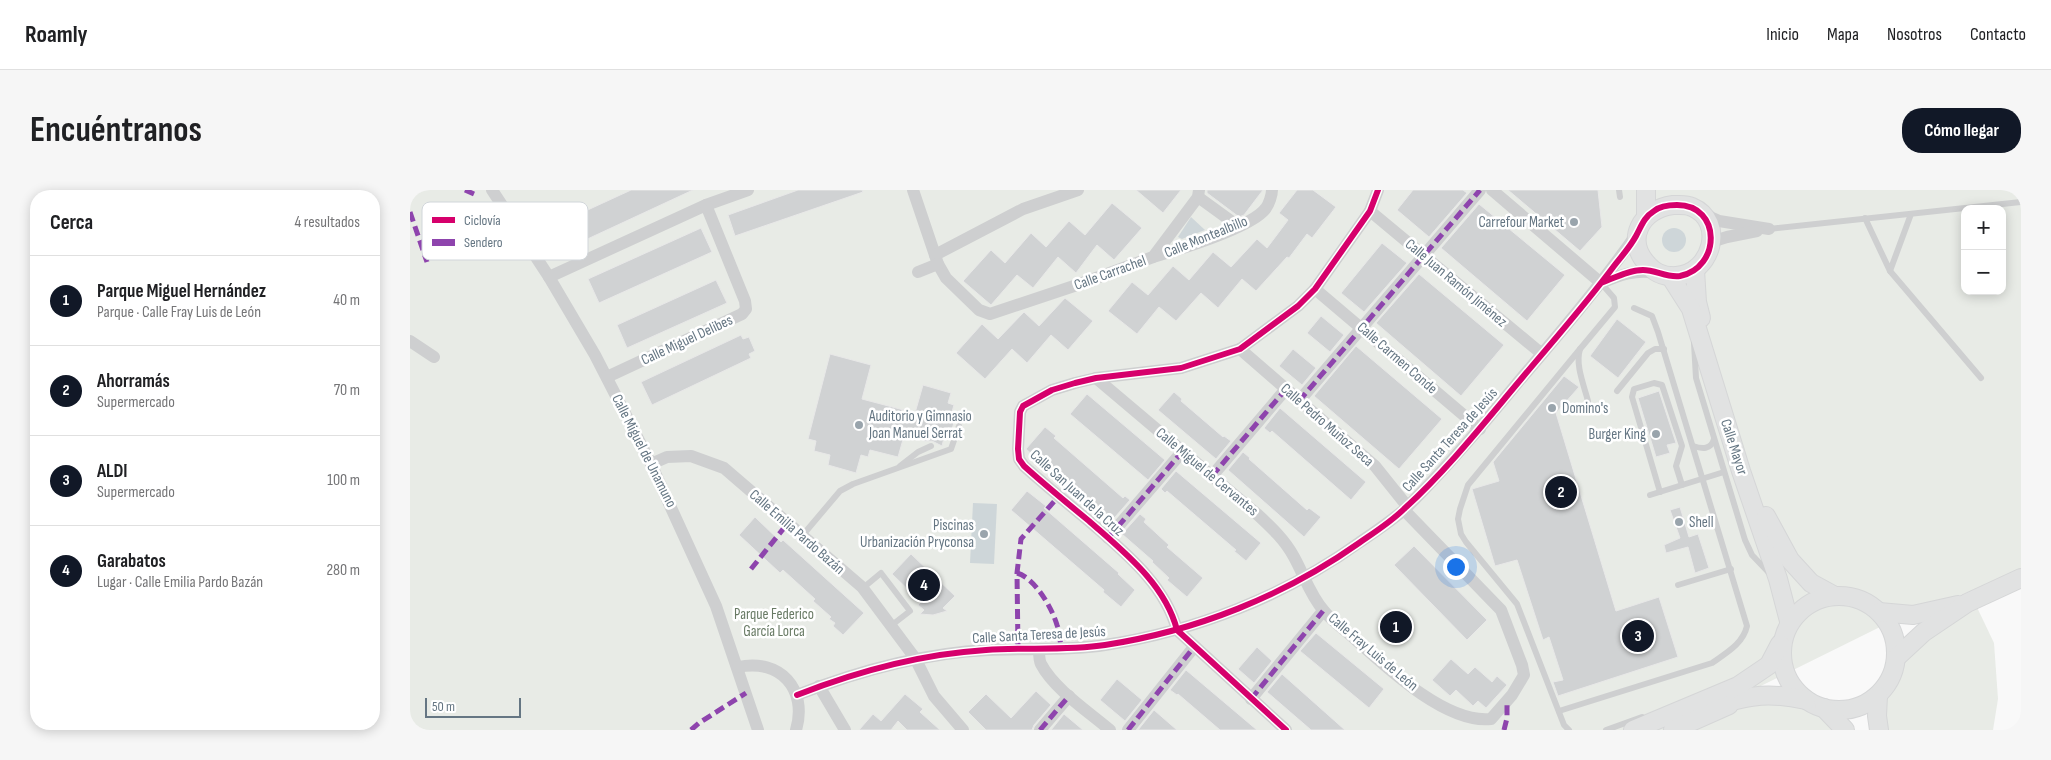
<!DOCTYPE html>
<html lang="es">
<meta charset="utf-8">
<style>
body{margin:0;font-family:"Sofia Sans Condensed",sans-serif;background:#f6f6f6;color:#202124}
.controls{position:absolute;right:15px;top:15px;display:grid;overflow:hidden;border-radius:10px;box-shadow:0 2px 12px #0003}
.controls button{width:45px;height:45px;display:grid;place-items:center;padding:0;border:0;border-bottom:1px solid #e0e0e0;background:#fff;color:#202124;font:25px sans-serif}
.scale{position:absolute;left:15px;bottom:12px;width:96px;box-sizing:border-box;padding-left:5px;border:2px solid #657683;border-top:0;font-size:14px;line-height:18px;white-space:nowrap;color:#657683;-webkit-text-stroke:4px #fff;paint-order:stroke}
.you{position:absolute;left:1045px;top:376px;width:18px;height:18px;margin:-12px;border:4px solid #fff;border-radius:50%;background:#1a73e8;box-shadow:0 0 0 8px #1a73e833}
.badge{display:grid;place-items:center;width:32px;height:32px;border-radius:50%;background:#111827;color:#fff;font-size:16px;font-weight:700}
.pin{position:absolute;translate:-50% -50%;border:2px solid #fff;box-shadow:0 1px 5px #0006}
.list{margin:0;padding:0;list-style:none}
h2{display:flex;justify-content:space-between;align-items:center;height:65px;margin:0;padding:0 20px;font-size:21px}
h2 small{font-size:16px;font-weight:400;color:#757577}
.list li{display:grid;grid-template-columns:32px 1fr auto;gap:15px;align-items:center;box-sizing:border-box;height:90px;padding:0 20px;border-top:1px solid #e0e0e0}
.list b{display:block;font-size:19px;white-space:nowrap}
.list p{margin:0;font-size:16px;white-space:nowrap;color:#757577}
.list em{font-size:16px;font-style:normal;color:#757577}
.map{position:relative;flex:none;width:1611px;height:540px;overflow:hidden;border-radius:20px}
header{display:flex;align-items:center;gap:30px;box-sizing:border-box;height:70px;padding:0 25px;background:#fff;border-bottom:1px solid #e0e0e0}
header strong{font-size:24px}
nav{display:flex;gap:28px;margin-inline-start:auto;font-size:18px}
.intro{display:flex;align-items:center;justify-content:space-between;box-sizing:border-box;height:120px;padding:0 30px}
h1{margin:0;font-size:35px}
.button{padding:12px 22px;border-radius:20px;background:#111827;color:#fff;font-size:18px;font-weight:700}
main{display:flex;gap:30px;padding:0 30px}
aside{flex:1;background:#fff;border-radius:20px;box-shadow:0 2px 12px #0003}
.map>svg:first-child{display:block}
.green{fill:#e8ebe6;fill-rule:evenodd}
.water{fill:#ced6d9}
.building{fill:#d0d2d3;stroke:#e8e8e8}
.lines{fill:none;stroke-linecap:round;stroke-linejoin:round}
.secondary-casing{stroke:#d5d6d7;stroke-width:20}
.lane{stroke:#cecfd0;stroke-width:6}
.street{stroke:#cecfd0;stroke-width:12}
.secondary{stroke:#e1e2e2;stroke-width:18}
.quiet{stroke:#8e44ad;stroke-width:5;stroke-dasharray:10 5;stroke-linecap:butt}
.cycleway-casing{stroke:#fff;stroke-width:9}
.cycleway{stroke:#d6006c;stroke-width:6}
.poi-dot{fill:#99a4ac;stroke:#fff;stroke-width:2}
.labels{text-anchor:middle;dominant-baseline:central;stroke-width:5;stroke-linejoin:round;paint-order:stroke}
.poi-label{font-size:15px;fill:#657683;stroke:#fff;text-anchor:end}
.street-label{font-size:15px;fill:#657683;stroke:#fff}
.park-label{font-size:15px;fill:#687a64;stroke:#fff}
.key{fill:#fff;stroke:#d1d6da;stroke-width:1}
.key-label{font-size:14px;fill:#657683}
</style>
<header>
<strong>Roamly</strong>
<nav><a>Inicio</a><a>Mapa</a><a>Nosotros</a><a>Contacto</a></nav>
</header>
<div class="intro"><h1>Encuéntranos</h1><a class="button">Cómo llegar</a></div>
<main>
<aside>
<h2>Cerca<small>4 resultados</small></h2>
<ul class="list">
<li><span class="badge">1</span><div><b>Parque Miguel Hernández</b><p>Parque · Calle Fray Luis de León</p></div><em>40 m</em></li>
<li><span class="badge">2</span><div><b>Ahorramás</b><p>Supermercado</p></div><em>70 m</em></li>
<li><span class="badge">3</span><div><b>ALDI</b><p>Supermercado</p></div><em>100 m</em></li>
<li><span class="badge">4</span><div><b>Garabatos</b><p>Lugar · Calle Emilia Pardo Bazán</p></div><em>280 m</em></li>
</ul>
</aside>
<div class="map">
<svg width="1611" height="540" viewBox="0 0 1611 540">
<rect width="100%" height="100%" fill="#f9f9f9"/>
<!-- green -->
<g class="green">
<path d="M0,0h1611v381l-143,57 -176,87 44,-17 66,6 25,21 3,5h-172l17,-8 -21,8h-1254zM1555,19h37v82h-37z"/>
<polygon points="1564,411 1584,453 1588,509 1583,540 1470,540 1473,504 1496,465"/>
</g>
<!-- water -->
<g class="water">
<polygon points="781,27 795,40 772,49 768,47"/>
<circle cx="1264" cy="50" r="12"/>
<polygon points="563,313 587,314 584,374 560,373"/>
</g>
<!-- building -->
<g class="building">
<polygon points="221,0 283,0 156,59 145,35"/>
<polygon points="388,0 452,0 453,2 325,46 318,25"/>
<polygon points="726,0 771,0 753,23"/>
<polygon points="797,0 853,0 834,25 829,27 797,3"/>
<polygon points="887,0 903,0 926,17 902,48 897,44 879,68 877,67 846,101 832,89 808,118 791,103 766,131 749,117 727,144 698,121 722,92 738,105 763,76 779,90 803,62 821,77 847,49 857,58 878,30 869,23"/>
<polygon points="1003,0 1053,0 1057,3 1019,47 987,20"/>
<polygon points="1098,0 1188,0 1192,37 1170,61"/>
<polygon points="702,13 732,38 704,70 687,55 666,83 648,67 623,98 607,85 581,115 553,91 581,60 595,73 621,43 636,57 659,31 675,45"/>
<polygon points="1069,14 1155,85 1117,131 1031,58"/>
<polygon points="291,38 302,62 189,113 178,89"/>
<polygon points="972,53 997,73 954,122 931,103"/>
<polygon points="1009,84 1094,155 1051,206 966,133"/>
<polygon points="306,90 317,113 217,158 207,135"/>
<polygon points="655,108 683,131 658,160 641,145 617,173 602,159 575,189 546,163 572,134 588,149 614,122 629,136"/>
<polygon points="911,126 934,145 920,162 897,143"/>
<polygon points="1207,129 1236,152 1208,188 1180,166"/>
<polygon points="331,145 333,149 339,147 345,161 339,164 341,168 242,215 231,192"/>
<polygon points="946,156 1032,229 989,279 904,206"/>
<polygon points="883,159 906,178 892,195 869,176"/>
<polygon points="420,164 461,175 452,209 505,223 513,195 541,203 538,213 544,215 541,225 546,226 539,249 534,248 532,256 522,251 514,251 515,244 496,239 488,267 460,260 458,267 451,265 446,283 418,275 420,265 404,261 406,251 398,249"/>
<polygon points="1154,186 1169,197 1146,223 1206,421 1249,407 1268,467 1148,506 1143,492 1153,490 1139,447 1133,450 1107,370 1085,376 1062,299 1089,291 1083,272"/>
<polygon points="1249,201 1266,253 1257,255 1260,263 1246,267 1228,208"/>
<polygon points="764,202 772,209 771,211 813,247 814,246 821,251 806,269 748,220"/>
<polygon points="677,204 755,270 738,290 660,224"/>
<polygon points="870,218 956,292 941,310 862,241 860,243 854,238"/>
<polygon points="635,237 646,246 644,248 713,308 715,306 720,310 698,335 621,269 624,266 616,259"/>
<polygon points="833,262 840,268 839,269 897,320 899,318 911,327 894,347 818,280"/>
<polygon points="766,281 851,353 836,371 824,361 826,360 757,301 755,303 751,299"/>
<polygon points="617,301 636,316 634,318 709,383 708,384 725,400 711,417 693,402 694,400 601,320"/>
<polygon points="1270,317 1279,347 1288,344 1299,378 1285,383 1278,357 1256,363 1254,355 1270,348 1260,320"/>
<polygon points="730,324 736,329 734,332 759,355 757,357 793,388 777,407 757,390 759,388 742,372 743,371 712,344"/>
<polygon points="345,327 371,352 373,350 454,423 433,445 423,436 425,433 419,429 421,427 403,411 405,409 373,380 370,383 329,345"/>
<polygon points="1004,356 1077,430 1057,450 984,375"/>
<polygon points="501,364 545,406 533,418 537,421 523,425 510,424 514,420 508,415 511,412 482,384"/>
<polygon points="906,443 974,499 959,518 890,461"/>
<polygon points="847,457 862,471 844,493 828,479"/>
<polygon points="1041,469 1058,484 1065,477 1082,492 1087,486 1097,495 1076,518 1068,511 1063,516 1046,500 1040,506 1022,490"/>
<polygon points="776,480 847,540 810,540 768,504 767,505 760,500"/>
<polygon points="872,484 935,540 901,540 857,502"/>
<polygon points="707,489 732,510 715,531 690,510"/>
<polygon points="626,501 641,515 624,535 622,540 576,540 558,522 576,504 601,528"/>
<polygon points="495,504 513,519 510,522 530,540 497,540 488,531 481,540 449,540 463,524 471,531"/>
<polygon points="744,520 767,540 728,540"/>
<polygon points="654,524 673,540 641,540"/>
</g>
<g class="lines">
<!-- secondary casing -->
<g class="secondary-casing">
<g id="secondary">
<path d="M1263,15c7,0 13,-1 19,2 34,14 20,67 -16,69 -11,1 -21,-3 -28,-11 -24,-25 -7,-56 25,-60z"/>
<polyline points="1236,27 1236,0"/>
<polyline points="1285,80 1287,112 1291,128"/>
<polyline points="1260,86 1281,119 1331,281 1368,389 1379,431"/>
<polyline points="1356,326 1380,370 1401,393 1423,405"/>
<circle cx="1429" cy="463" r="57"/>
<polyline points="1469,422 1503,425 1548,415"/>
<polyline points="1487,467 1514,442 1557,413 1611,388"/>
<polyline points="1468,506 1467,526 1469,540"/>
<path d="M1307,515c35,-10 52,-13 89,-5"/>
<polyline points="1414,518 1435,540"/>
<polyline points="1223,540 1328,496 1359,475 1370,454"/>
<polyline points="1263,540 1319,515"/>
</g>
</g>
<!-- lane -->
<g class="lane">
<polyline points="1209,0 1210,7"/>
<polyline points="1455,28 1480,81 1501,24"/>
<polyline points="1359,39 1611,12"/>
<polyline points="1480,81 1571,188"/>
<polyline points="1284,153 1286,188 1335,350 1342,365 1362,386"/>
<polyline points="1207,201 1238,163 1245,159 1254,159"/>
<path d="M1178,211c-4,-16 -13,-36 -8,-52l35,-42 -1,-9 -13,-15"/>
<path d="M1283,256c9,3 18,4 21,-7"/>
<polyline points="490,276 508,262 521,256"/>
<polyline points="1250,302 1222,207 1224,199 1244,193 1252,195 1272,256 1266,276 1272,295"/>
<polyline points="1240,305 1314,282"/>
<polyline points="392,346 430,301 443,294 541,259 549,236"/>
<polyline points="1268,395 1321,379"/>
<polyline points="453,398 471,383 500,421 482,435"/>
<path d="M1149,521l153,-48c14,-10 31,-19 35,-37l-89,-294 -6,-16 -18,-8"/>
<polyline points="1159,540 1154,535 1107,414 1056,352 1051,344 1048,329 1050,319 1058,295 1170,159"/>
<polyline points="1196,540 1232,527"/>
</g>
<!-- street -->
<g class="street">
<polyline points="82,0 139,87 185,165 241,274 306,416 348,540"/>
<polyline points="503,0 528,74 536,88 569,120 580,124 670,94 743,67 788,7 789,0"/>
<polyline points="1082,0 1191,93"/>
<polyline points="788,7 828,36"/>
<polyline points="960,21 1132,164"/>
<polyline points="1291,23 1309,31 1359,39"/>
<polyline points="1301,52 1317,47 1347,41"/>
<polyline points="525,65 613,19 668,0"/>
<path d="M743,67c24,-7 100,-30 113,-49 3,-4 6,-13 6,-18"/>
<polyline points="508,82 528,74"/>
<polyline points="139,87 296,15 338,0"/>
<path d="M1191,93c19,-8 35,-14 55,-10"/>
<polyline points="905,99 1070,239"/>
<polyline points="0,151 24,167"/>
<polyline points="830,159 965,276 997,316"/>
<polyline points="197,187 332,124 336,119 335,111 296,15"/>
<path d="M686,188l161,136c14,13 28,26 37,43 10,18 16,38 30,54 8,10 21,19 31,28 31,28 91,85 136,80l21,-24 12,-20 -2,-10 -21,-55 -97,-100"/>
<polyline points="889,211 1070,0"/>
<polyline points="241,274 257,267 281,266 314,278 452,397 505,468 524,506 553,540"/>
<polyline points="802,286 876,199"/>
<polyline points="698,348 772,262"/>
<path d="M629,459c0,5 0,11 2,15 13,25 48,48 69,66"/>
<path d="M328,477c42,-9 70,22 58,63"/>
<polyline points="409,496 435,540"/>
<path d="M387,505c61,-24 126,-42 191,-45 39,-2 78,1 117,-5 91,-14 180,-49 255,-103 15,-10 31,-21 45,-33 41,-40 78,-84 114,-128 41,-48 81,-95 117,-146"/>
<polyline points="841,509 913,421"/>
<polyline points="630,540 659,506"/>
<polyline points="718,540 784,457"/>
<path d="M876,540l-109,-100c-12,-46 -53,-78 -88,-109 -22,-18 -44,-36 -65,-55l-5,-7 -1,-10 2,-37 3,-6 29,-16 23,-7 21,-5 85,-10 59,-19 58,-43 17,-17 55,-78 8,-21"/>
</g>
<!-- secondary -->
<use href="#secondary" class="secondary"/>
<!-- quiet -->
<g class="quiet">
<polyline points="55,0 64,4"/>
<polyline points="0,22 17,72"/>
<polyline points="889,211 1070,0"/>
<polyline points="802,286 876,199"/>
<polyline points="698,348 772,262"/>
<polyline points="341,379 378,333"/>
<path d="M607,383c18,5 35,35 40,52 3,7 3,16 4,23"/>
<polyline points="608,459 607,383 611,349 649,306"/>
<polyline points="841,509 913,421"/>
<polyline points="281,540 289,533 336,503"/>
<polyline points="630,540 659,506"/>
<polyline points="718,540 784,457"/>
<polyline points="1094,540 1097,528 1097,511"/>
</g>
<!-- cycleway casing -->
<g class="cycleway-casing">
<g id="cycleway">
<path d="M387,505c61,-24 124,-41 189,-45 39,-3 80,1 119,-5 91,-14 179,-49 254,-102 16,-11 32,-21 45,-34 44,-40 80,-86 118,-131 31,-37 63,-73 92,-112 7,-9 16,-19 22,-30 5,-9 8,-19 18,-25 6,-5 15,-6 23,-6 45,0 44,63 3,71 -13,2 -24,-6 -37,-6 -14,0 -29,8 -42,13"/>
<path d="M876,540l-109,-100c-12,-46 -53,-78 -88,-109 -22,-18 -44,-36 -65,-55l-5,-7 -1,-10 2,-37 3,-6 29,-16 23,-7 21,-5 85,-10 59,-19 58,-43 17,-17 55,-78 8,-21"/>
</g>
</g>
<!-- cycleway -->
<use href="#cycleway" class="cycleway"/>
</g>
<!-- markers -->
<g class="poi-dot">
<circle cx="1164" cy="32" r="5"/>
<circle cx="1142" cy="218" r="5"/>
<circle cx="449" cy="235" r="5"/>
<circle cx="1246" cy="244" r="5"/>
<circle cx="1269" cy="332" r="5"/>
<circle cx="574" cy="344" r="5"/>
</g>
<g class="labels">
<!-- poi labels -->
<g class="poi-label">
<text x="1154" y="32">Carrefour Market</text>
<text x="1152" y="218" text-anchor="start">Domino's</text>
<text x="459" y="226" text-anchor="start">Auditorio y Gimnasio<tspan x="459" dy="17">Joan Manuel Serrat</tspan></text>
<text x="1236" y="244">Burger King</text>
<text x="1279" y="332" text-anchor="start">Shell</text>
<text x="564" y="335">Piscinas<tspan x="564" dy="17">Urbanización Pryconsa</tspan></text>
</g>
<!-- street labels -->
<g class="street-label">
<text transform="translate(796 47) rotate(-22)">Calle Montealbillo</text>
<text transform="translate(700 83) rotate(-20)">Calle Carrachel</text>
<text transform="translate(1046 93) rotate(40)">Calle Juan Ramón Jiménez</text>
<text transform="translate(277 150) rotate(-25)">Calle Miguel Delibes</text>
<text transform="translate(987 168) rotate(41)">Calle Carmen Conde</text>
<text transform="translate(917 235) rotate(41)">Calle Pedro Muñoz Seca</text>
<text transform="translate(1040 250) rotate(-48)">Calle Santa Teresa de Jesús</text>
<text transform="translate(1324 257) rotate(72)">Calle Mayor</text>
<text transform="translate(234 261) rotate(63)">Calle Miguel de Unamuno</text>
<text transform="translate(797 282) rotate(40)">Calle Miguel de Cervantes</text>
<text transform="translate(667 303) rotate(42)">Calle San Juan de la Cruz</text>
<text transform="translate(387 342) rotate(41)">Calle Emilia Pardo Bazán</text>
<text transform="translate(629 445) rotate(-3)">Calle Santa Teresa de Jesús</text>
<text transform="translate(963 462) rotate(40)">Calle Fray Luis de León</text>
</g>
<!-- park labels -->
<g class="park-label">
<text x="364" y="424">Parque Federico<tspan x="364" dy="17">García Lorca</tspan></text>
</g>
</g>
<!-- legend -->
<rect x="12" y="12" width="166" height="58" rx="8" class="key"/>
<rect x="22" y="27" width="23" height="6" fill="#d6006c"/>
<rect x="22" y="49" width="23" height="7" fill="#8e44ad"/>
<g class="key-label">
<text x="54" y="35">Ciclovía</text>
<text x="54" y="57">Sendero</text>
</g>
</svg>
<div class="controls">
<button>+</button>
<button>−</button>
</div>
<div class="scale">50 m</div>
<div class="you"></div>
<div class="pin badge" style="left:986px;top:437px">1</div>
<div class="pin badge" style="left:1151px;top:302px">2</div>
<div class="pin badge" style="left:1228px;top:446px">3</div>
<div class="pin badge" style="left:514px;top:395px">4</div>
</div>
</main>
